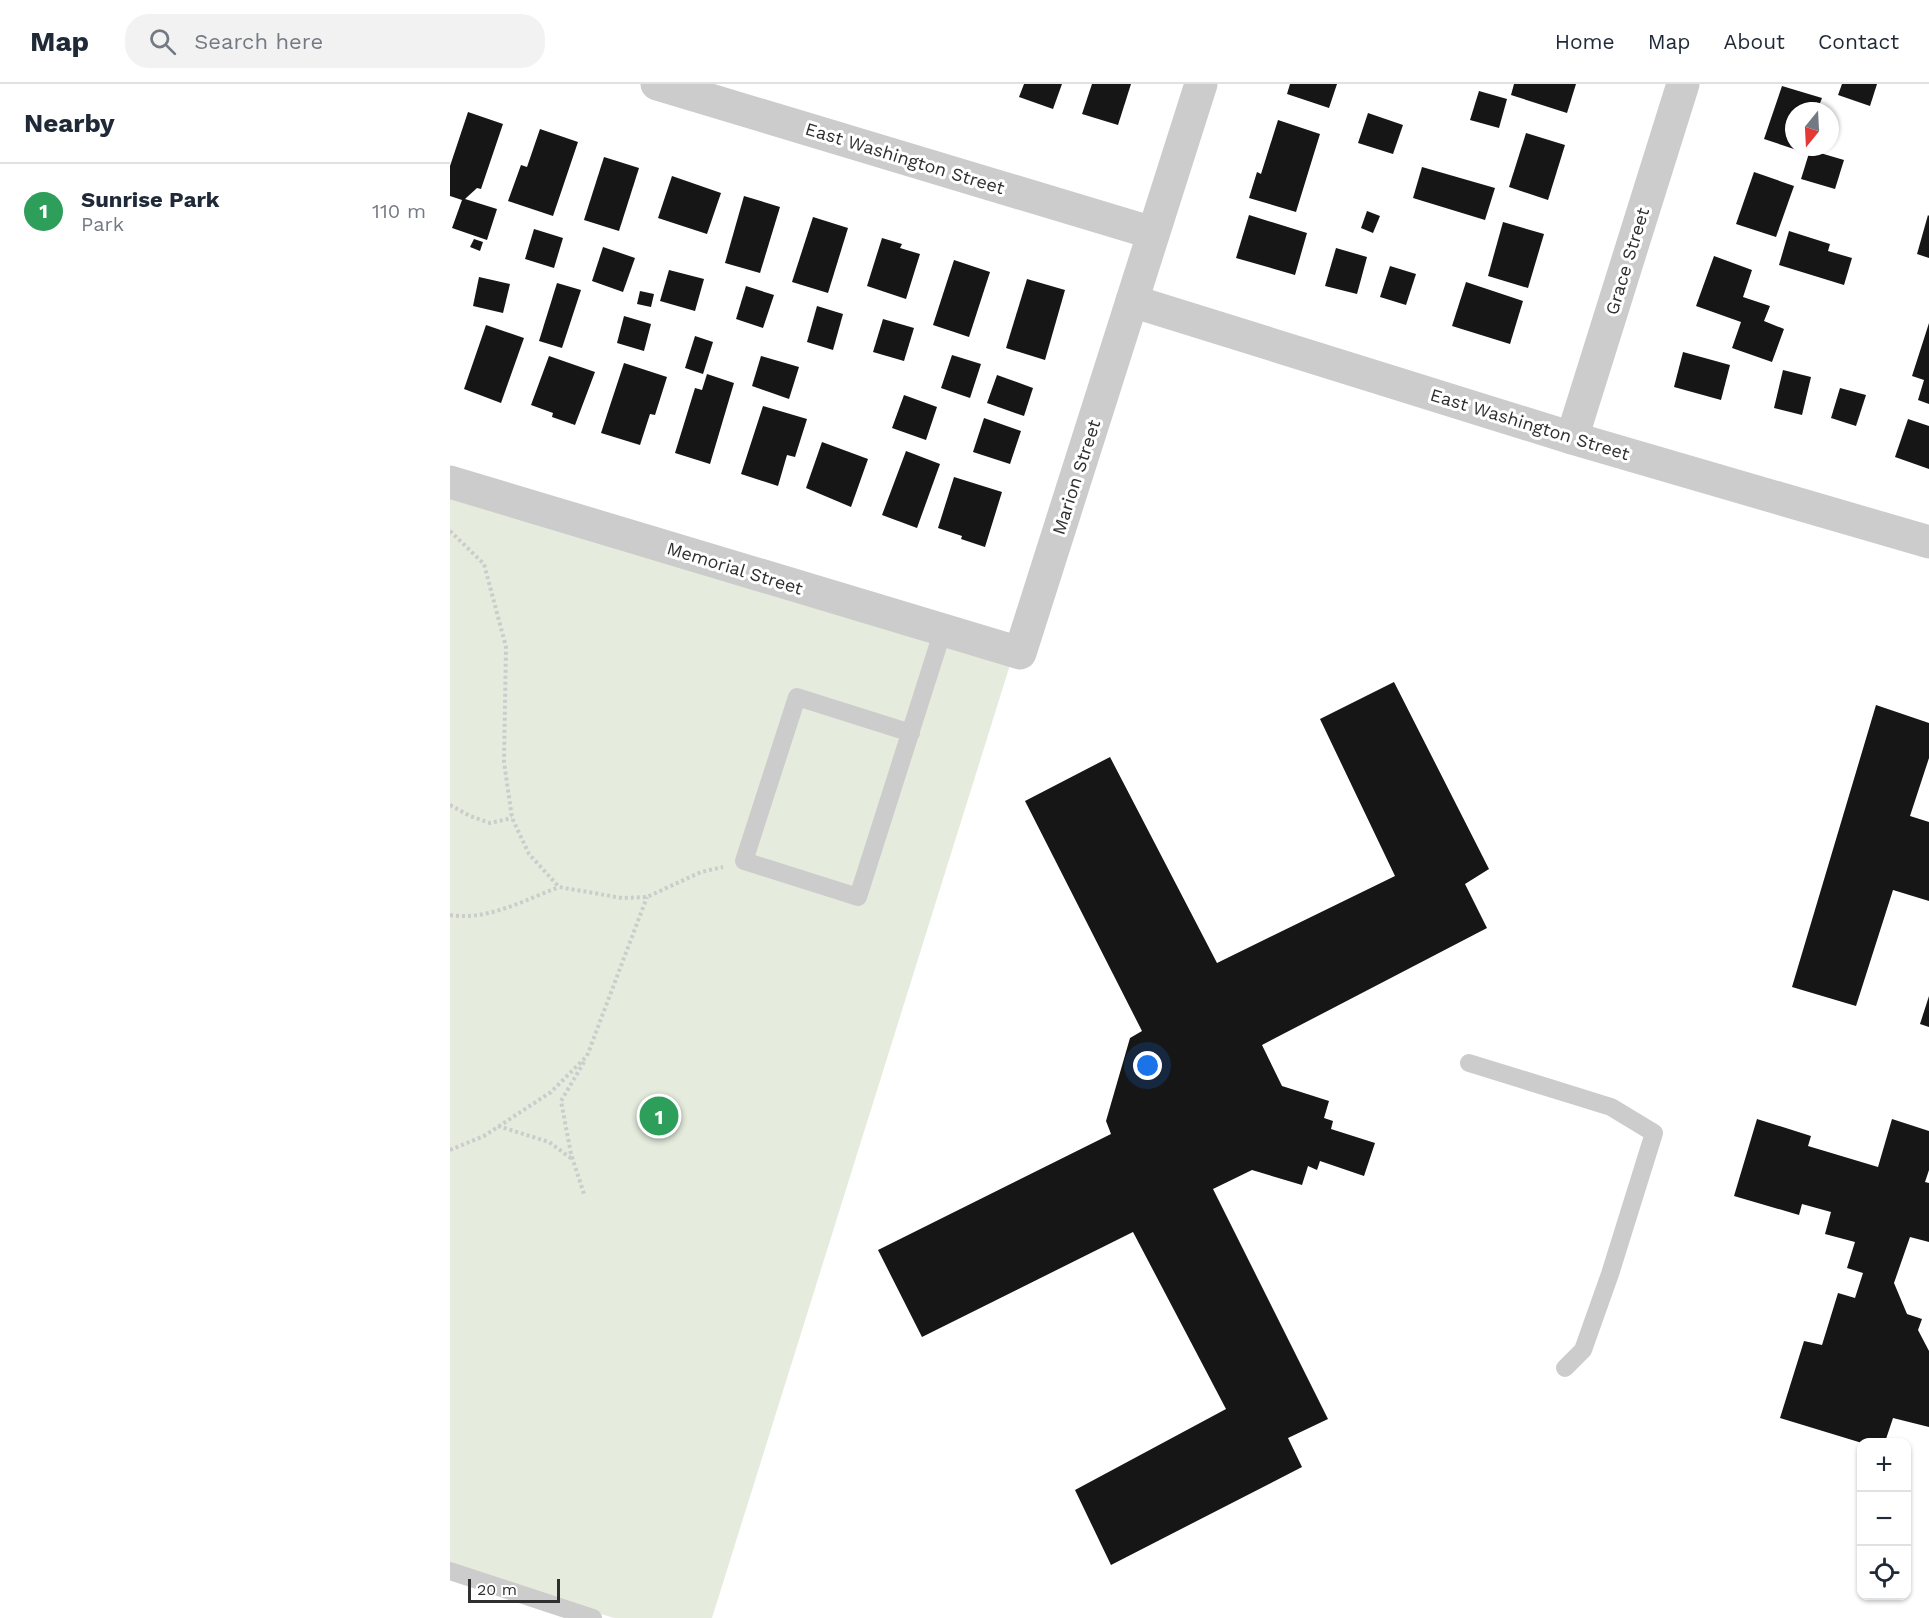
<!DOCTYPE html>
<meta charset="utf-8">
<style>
body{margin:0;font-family:"Work Sans",sans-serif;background:#f2f2f3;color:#1f2937}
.controls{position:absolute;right:18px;bottom:18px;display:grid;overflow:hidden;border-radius:12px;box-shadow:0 2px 4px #0004}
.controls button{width:54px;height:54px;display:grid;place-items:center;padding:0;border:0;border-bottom:2px solid #e0e1e3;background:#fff;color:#1f2937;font:30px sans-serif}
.compass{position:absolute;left:1335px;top:18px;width:54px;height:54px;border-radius:50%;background:#fff;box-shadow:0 2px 4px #0004;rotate:198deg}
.scale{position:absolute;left:18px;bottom:15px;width:92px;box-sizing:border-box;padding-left:6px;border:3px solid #2f2f2f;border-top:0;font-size:16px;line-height:21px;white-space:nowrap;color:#2f2f2f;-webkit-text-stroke:4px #fff;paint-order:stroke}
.you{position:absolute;left:698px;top:982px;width:21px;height:21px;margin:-15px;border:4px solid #fff;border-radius:50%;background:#1a73e8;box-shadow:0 0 0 9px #1a73e833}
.badge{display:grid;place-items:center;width:39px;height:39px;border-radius:50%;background:#ea580c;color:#fff;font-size:20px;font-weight:700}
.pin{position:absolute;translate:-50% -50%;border:3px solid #fff;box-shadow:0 2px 6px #0006}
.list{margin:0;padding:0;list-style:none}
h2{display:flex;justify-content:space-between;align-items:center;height:78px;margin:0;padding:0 24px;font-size:26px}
h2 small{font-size:20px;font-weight:400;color:#747a83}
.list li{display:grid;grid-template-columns:39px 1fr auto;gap:18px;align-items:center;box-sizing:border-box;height:96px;padding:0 24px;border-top:2px solid #e0e1e3}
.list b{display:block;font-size:22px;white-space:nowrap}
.list p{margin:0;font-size:20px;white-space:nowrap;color:#747a83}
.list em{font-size:20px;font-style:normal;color:#747a83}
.icon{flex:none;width:33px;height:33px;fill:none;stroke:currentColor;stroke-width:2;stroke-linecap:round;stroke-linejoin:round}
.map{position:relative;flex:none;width:1479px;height:1534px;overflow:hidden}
header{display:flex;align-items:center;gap:36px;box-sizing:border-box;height:84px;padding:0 30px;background:#fff;border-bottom:2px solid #e0e1e3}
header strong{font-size:28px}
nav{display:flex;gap:33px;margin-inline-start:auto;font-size:21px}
.search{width:420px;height:54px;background:#f2f2f3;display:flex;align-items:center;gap:15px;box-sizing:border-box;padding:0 21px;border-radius:24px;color:#747a83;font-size:22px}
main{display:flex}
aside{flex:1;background:#fff}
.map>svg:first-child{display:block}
.green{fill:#e5ecdd}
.building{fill:#161616}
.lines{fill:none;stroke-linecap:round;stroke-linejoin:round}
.path{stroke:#ccc;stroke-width:4;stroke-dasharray:3 3;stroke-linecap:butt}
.lane{stroke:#ccc;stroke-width:18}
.street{stroke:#ccc;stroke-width:33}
.labels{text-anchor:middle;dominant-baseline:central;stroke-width:6;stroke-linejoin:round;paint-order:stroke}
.street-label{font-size:18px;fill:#2f2f2f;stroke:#fff}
</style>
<header>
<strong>Map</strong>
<div class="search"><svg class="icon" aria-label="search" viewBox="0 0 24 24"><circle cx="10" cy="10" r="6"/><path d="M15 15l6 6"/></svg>Search here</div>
<nav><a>Home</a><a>Map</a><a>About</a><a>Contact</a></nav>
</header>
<main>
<aside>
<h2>Nearby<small></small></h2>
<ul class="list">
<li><span class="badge" style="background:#2e9e5b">1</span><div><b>Sunrise Park</b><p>Park</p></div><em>110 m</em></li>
</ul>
</aside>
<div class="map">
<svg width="1479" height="1534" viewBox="0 0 1479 1534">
<rect width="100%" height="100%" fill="#fff"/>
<!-- green -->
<polygon class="green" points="0,412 560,581 262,1534 164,1534 0,1483"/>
<!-- building -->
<g class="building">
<polygon points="574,0 612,0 603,25 569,13"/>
<polygon points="642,0 681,0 668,41 632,30"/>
<polygon points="840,0 887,0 879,24 837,10"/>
<polygon points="1064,0 1126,0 1117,29 1061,11"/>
<polygon points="1392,0 1427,0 1420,22 1388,11"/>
<polygon points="1332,2 1372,14 1367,27 1344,27 1344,63 1354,63 1353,68 1314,55"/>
<polygon points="1029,7 1057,15 1049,44 1020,36"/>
<polygon points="18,28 53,40 31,105 27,104 15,115 47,125 37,156 2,144 12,116 0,112 0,82"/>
<polygon points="918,29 953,41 943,70 908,59"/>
<polygon points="828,36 870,50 846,128 799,114 807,88 811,90"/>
<polygon points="90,45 128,58 103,132 58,117 71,81 77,83"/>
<polygon points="1076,49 1115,61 1098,116 1059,103"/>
<polygon points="1360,66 1394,76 1385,105 1351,95"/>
<polygon points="154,73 189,84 169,147 134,136"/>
<polygon points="972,83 1045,104 1035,136 963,114"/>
<polygon points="1304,88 1344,102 1326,153 1286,140"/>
<polygon points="222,92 271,109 257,150 208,134"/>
<polygon points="294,112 330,123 310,189 275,179"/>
<polygon points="917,127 930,132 923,149 911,144"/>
<polygon points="799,131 857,149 845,191 786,174"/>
<polygon points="1478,131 1479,132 1479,174 1467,170"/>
<polygon points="363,133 398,144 378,209 342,198"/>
<polygon points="1053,138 1094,150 1078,204 1038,192"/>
<polygon points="84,145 113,154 104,184 75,175"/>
<polygon points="1339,147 1380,160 1378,167 1402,174 1394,201 1329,181"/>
<polygon points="432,154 452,160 450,164 470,170 456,215 417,202"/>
<polygon points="24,155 33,158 30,167 20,163"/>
<polygon points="153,163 185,174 173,208 142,197"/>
<polygon points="886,164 917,173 907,210 875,202"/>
<polygon points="1264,172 1302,186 1293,213 1320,222 1314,237 1334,245 1322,278 1282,264 1291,238 1246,222"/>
<polygon points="504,176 540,188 519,253 483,241"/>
<polygon points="940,182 966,190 956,221 930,213"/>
<polygon points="219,186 254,195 245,227 210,217"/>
<polygon points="29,193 60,200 53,229 23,222"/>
<polygon points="577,195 615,206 595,276 556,264"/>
<polygon points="1016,198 1073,217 1060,260 1002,242"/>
<polygon points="107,199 131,206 112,264 89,257"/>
<polygon points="296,202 324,211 313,244 286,235"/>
<polygon points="190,207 204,210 201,223 187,220"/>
<polygon points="367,222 393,230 383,266 357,258"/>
<polygon points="174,232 201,240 194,267 167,259"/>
<polygon points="433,235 464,244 454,277 423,268"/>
<polygon points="1479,239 1479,320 1468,316 1474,296 1462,292"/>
<polygon points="36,241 74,254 51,319 14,305"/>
<polygon points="245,252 263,258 253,290 235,284"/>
<polygon points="1233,268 1280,281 1271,316 1224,303"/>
<polygon points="502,271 531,280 520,314 491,304"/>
<polygon points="99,272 145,288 125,341 102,333 103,329 81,321"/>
<polygon points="311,272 349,283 339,315 302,302"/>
<polygon points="174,279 217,293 205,331 200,330 190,361 151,349"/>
<polygon points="1333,286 1361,293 1352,331 1324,324"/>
<polygon points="257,290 284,299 260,380 225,369 245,304 252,306"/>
<polygon points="547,291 583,304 574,332 537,319"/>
<polygon points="1390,304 1416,311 1406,342 1381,334"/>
<polygon points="454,311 487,323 476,356 442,344"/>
<polygon points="313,322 357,335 345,373 337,371 328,402 291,390"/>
<polygon points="534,334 571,347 560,380 523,368"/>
<polygon points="1458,335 1479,342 1479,385 1445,373"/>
<polygon points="372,358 418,375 401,423 356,404"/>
<polygon points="456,367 490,380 467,444 432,431"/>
<polygon points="504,393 552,408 535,463 511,455 512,452 488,444"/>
<polygon points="944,598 1039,785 1015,800 1037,844 812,961 832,1002 879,1017 874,1034 883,1037 881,1045 925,1059 914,1092 870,1077 867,1086 858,1082 852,1101 802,1086 763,1105 878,1335 838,1354 852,1383 661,1481 625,1406 776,1325 683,1148 472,1253 428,1166 661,1050 656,1037 680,954 692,947 575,717 660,673 767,879 945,792 870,635"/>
<polygon points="1426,621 1479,639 1479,674 1460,732 1479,738 1479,817 1443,806 1406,922 1342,903"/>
<polygon points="1479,912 1479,943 1470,940"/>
<polygon points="1307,1035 1361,1052 1358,1062 1428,1083 1442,1035 1479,1047 1479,1086 1475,1098 1479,1099 1479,1158 1460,1153 1444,1199 1457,1230 1472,1235 1468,1246 1479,1267 1479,1343 1443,1334 1435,1358 1412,1359 1330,1334 1354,1257 1372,1261 1388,1209 1405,1214 1413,1189 1397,1184 1405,1158 1375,1150 1381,1128 1352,1120 1349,1131 1284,1112"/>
</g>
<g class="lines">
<!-- path -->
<g class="path">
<polyline points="0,447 34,480 56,563 54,678 62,734 79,770 109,803 172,814 197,813 251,788 273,783"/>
<polyline points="0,721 20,732 40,739 62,734"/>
<path d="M0,831c37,6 75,-15 109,-28"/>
<polyline points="134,978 111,1017 121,1070 134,1110"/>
<polyline points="48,1042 99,1058 122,1075"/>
<polyline points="0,1066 34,1052 101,1008 137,972 197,813"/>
</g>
<!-- lane -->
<g class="lane">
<polyline points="461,649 347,613 294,777 408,813 493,546"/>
<polyline points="1019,979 1161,1023 1204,1049 1160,1190 1133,1266 1115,1284"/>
<polyline points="0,1487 143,1534"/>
</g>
<!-- street -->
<g class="street">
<polyline points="207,0 703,149"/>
<polyline points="682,217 1122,354 1479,458"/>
<polyline points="1122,354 1233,0"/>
<polyline points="0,398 570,569 751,0"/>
</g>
</g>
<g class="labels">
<!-- street labels -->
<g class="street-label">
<text transform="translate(455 74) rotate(17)">East Washington Street</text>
<text transform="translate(1177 177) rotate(-73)">Grace Street</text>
<text transform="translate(1080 340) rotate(17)">East Washington Street</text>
<text transform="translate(626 393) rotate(-72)">Marion Street</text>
<text transform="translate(285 484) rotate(17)">Memorial Street</text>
</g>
</g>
</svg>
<div class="controls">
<button>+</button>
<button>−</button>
<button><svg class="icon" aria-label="locate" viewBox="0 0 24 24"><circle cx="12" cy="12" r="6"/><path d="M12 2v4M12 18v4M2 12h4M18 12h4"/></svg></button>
</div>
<svg class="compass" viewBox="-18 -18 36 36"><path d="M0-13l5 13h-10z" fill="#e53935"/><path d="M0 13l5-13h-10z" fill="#747a83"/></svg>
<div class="scale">20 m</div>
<div class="you"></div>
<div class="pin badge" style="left:209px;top:1032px;background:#2e9e5b">1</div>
</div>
</main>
